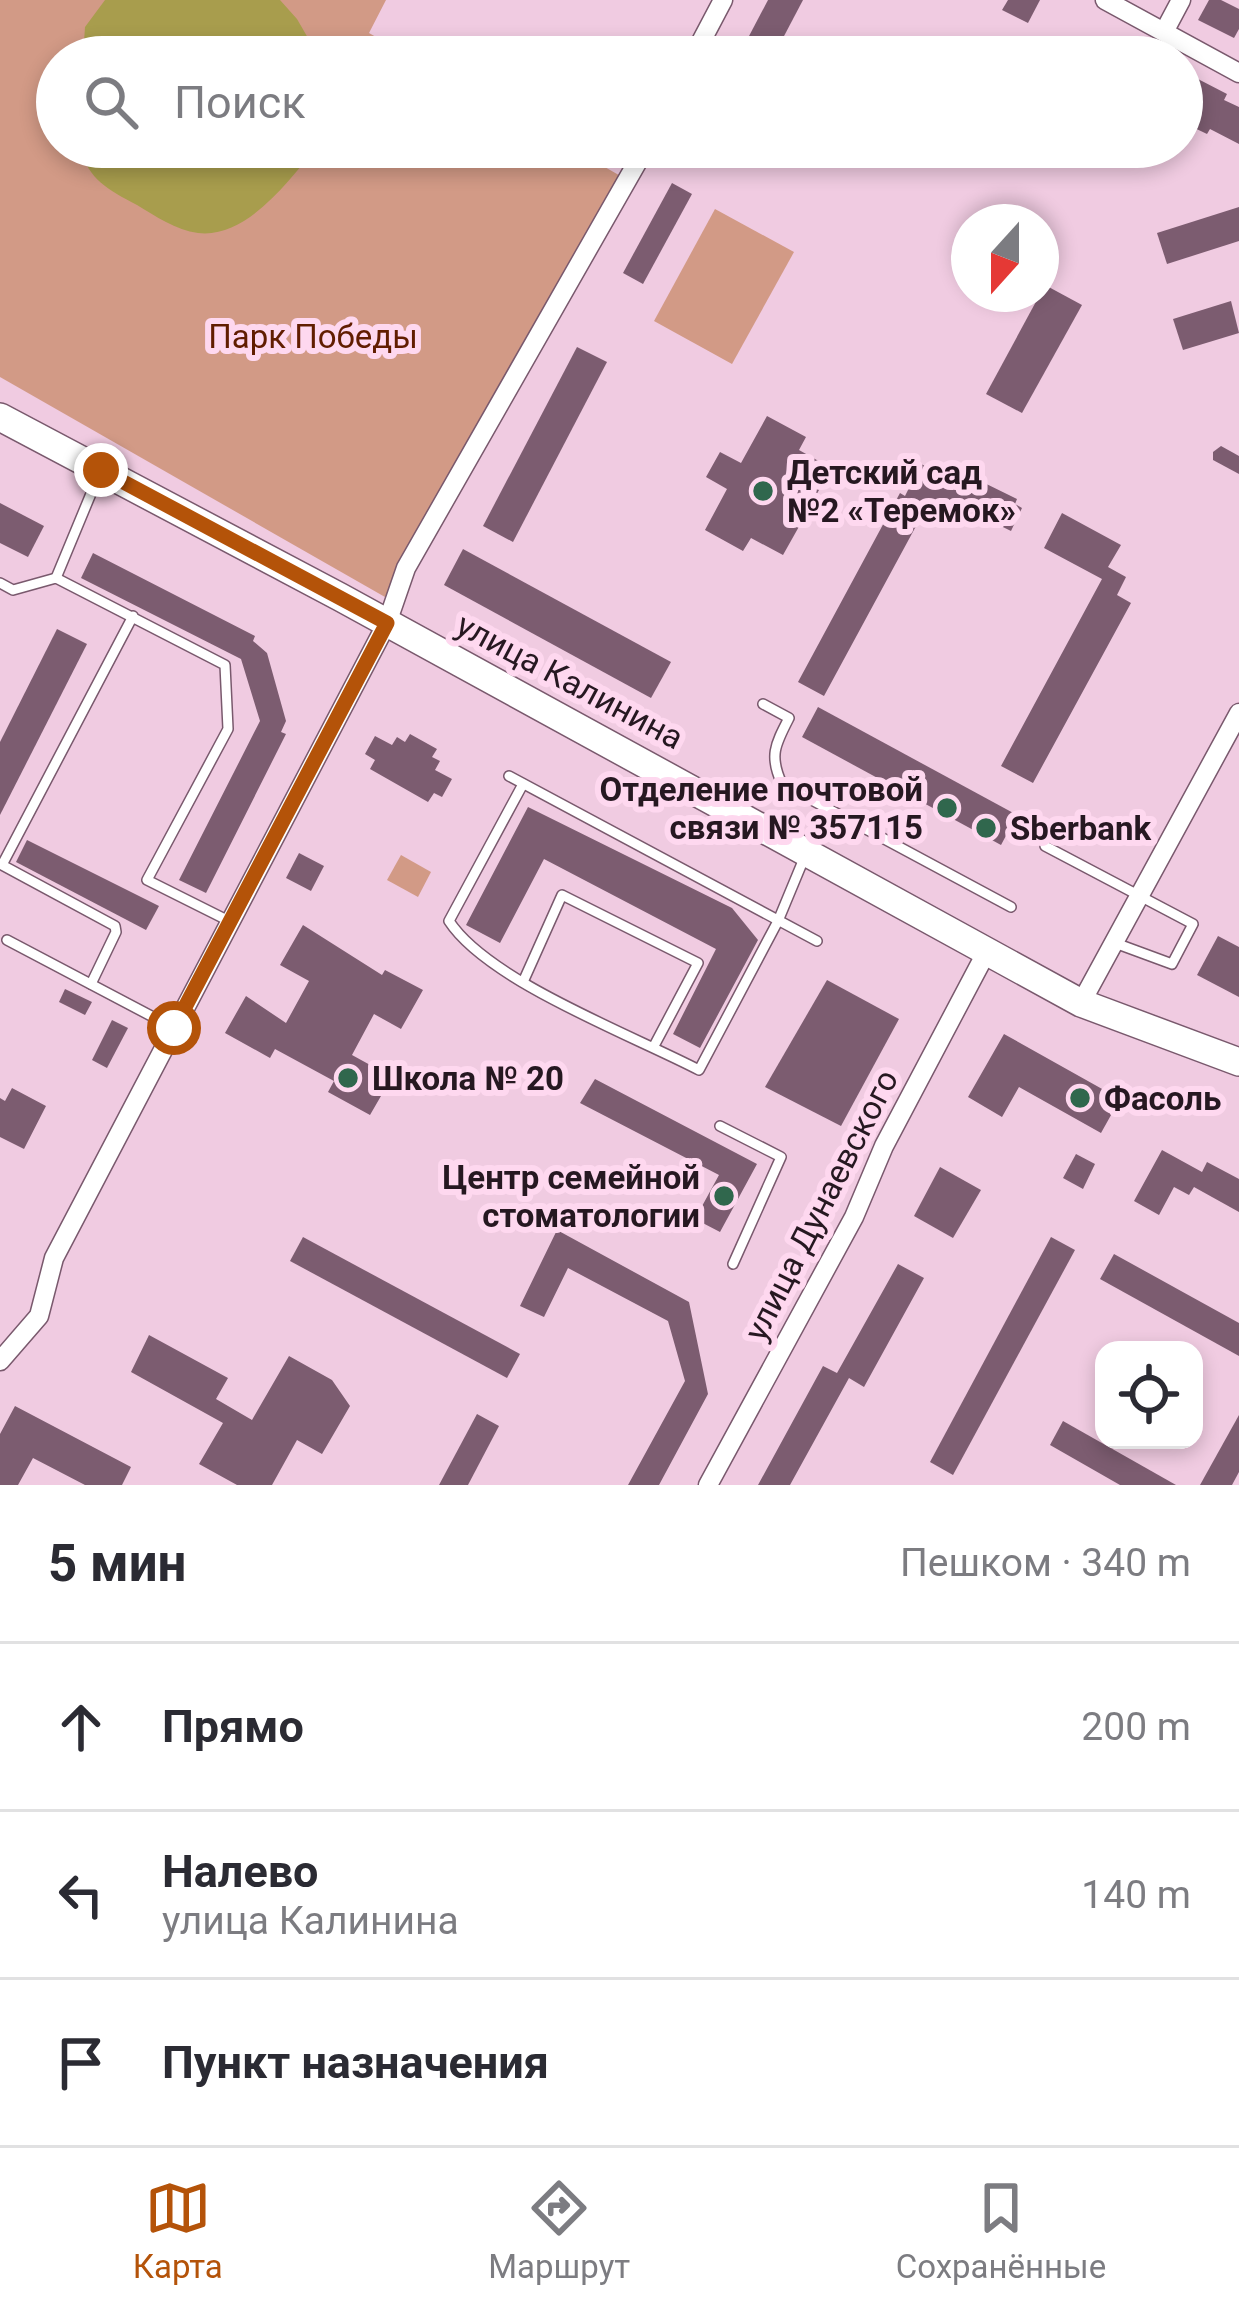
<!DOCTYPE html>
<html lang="ru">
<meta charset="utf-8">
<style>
body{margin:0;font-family:Roboto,sans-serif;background:#f2f2f3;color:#2b2b33}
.controls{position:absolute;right:36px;bottom:36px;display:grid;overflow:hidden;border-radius:24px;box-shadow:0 6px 18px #0003}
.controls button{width:108px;height:108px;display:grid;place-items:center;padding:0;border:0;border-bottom:3px solid #e1e1e2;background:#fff;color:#2b2b33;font:60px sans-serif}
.compass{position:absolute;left:951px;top:204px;width:108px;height:108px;border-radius:50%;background:#fff;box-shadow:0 6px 18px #0003;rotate:201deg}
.stop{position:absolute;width:36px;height:36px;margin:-27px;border:9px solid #b45309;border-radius:50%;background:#fff}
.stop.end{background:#b45309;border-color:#fff;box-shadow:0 3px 12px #0008}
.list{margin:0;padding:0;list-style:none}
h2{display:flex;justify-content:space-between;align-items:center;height:156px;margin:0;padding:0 48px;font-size:51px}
h2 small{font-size:39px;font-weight:400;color:#7c7c81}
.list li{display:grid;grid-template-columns:78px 1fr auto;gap:36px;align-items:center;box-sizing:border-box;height:168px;padding:0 48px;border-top:3px solid #e1e1e2}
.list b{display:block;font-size:45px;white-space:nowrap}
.list p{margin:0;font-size:39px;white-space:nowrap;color:#7c7c81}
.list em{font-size:39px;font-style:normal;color:#7c7c81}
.icon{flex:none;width:66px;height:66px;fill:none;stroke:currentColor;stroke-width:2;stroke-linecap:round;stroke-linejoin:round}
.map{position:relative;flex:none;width:1239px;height:1485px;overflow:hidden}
.search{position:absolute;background:#fff;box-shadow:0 6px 18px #0003;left:36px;right:36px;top:36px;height:132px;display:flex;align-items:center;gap:30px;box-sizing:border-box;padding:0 42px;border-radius:66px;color:#7c7c81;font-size:45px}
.sheet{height:660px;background:#fff}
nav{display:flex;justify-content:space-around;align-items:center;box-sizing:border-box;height:168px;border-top:3px solid #e1e1e2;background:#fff;font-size:33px;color:#7c7c81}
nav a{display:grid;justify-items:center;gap:6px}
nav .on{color:#b45309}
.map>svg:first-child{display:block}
.green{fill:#d29a86}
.water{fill:#a89d4d}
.building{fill:#7c5c70}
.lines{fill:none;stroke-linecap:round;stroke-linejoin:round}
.lane-casing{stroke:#79596d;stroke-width:12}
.street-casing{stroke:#79596d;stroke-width:21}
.secondary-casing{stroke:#79596d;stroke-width:30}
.lane{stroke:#fff;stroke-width:9}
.street{stroke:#fff;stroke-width:18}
.secondary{stroke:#fff;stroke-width:27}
.route{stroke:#b45309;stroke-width:15}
.poi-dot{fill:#30674d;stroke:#fed8ef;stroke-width:4.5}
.labels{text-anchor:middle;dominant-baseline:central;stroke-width:12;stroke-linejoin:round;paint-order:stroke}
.park-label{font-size:33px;fill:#611d00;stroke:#fed8ef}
.poi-label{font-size:33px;font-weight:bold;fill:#261821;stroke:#fed8ef;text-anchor:start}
.street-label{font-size:33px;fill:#261821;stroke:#fed8ef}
</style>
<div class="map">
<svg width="1239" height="1485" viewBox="0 0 1239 1485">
<rect width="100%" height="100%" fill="#f0cbe1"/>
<!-- green -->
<g class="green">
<polygon points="0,0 386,0 369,33 411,57 57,57 57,147 570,147 624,178 385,597 0,377"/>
<polygon points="715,209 794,252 732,364 654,321"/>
<polygon points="401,855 431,872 418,897 387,880"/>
</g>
<!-- water -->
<g class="water">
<polygon points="105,0 280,0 297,19 319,57 244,57 227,44 203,37 176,57 83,57 85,27"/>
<path d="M80,147h237c-28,33 -70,92 -119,86 -22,-3 -43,-17 -61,-28 -28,-15 -49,-25 -57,-58z"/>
</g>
<!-- building -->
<g class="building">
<polygon points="768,0 803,0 773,57 738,57"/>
<polygon points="1008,0 1040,0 1028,23 1002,10"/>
<polygon points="1209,0 1221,0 1239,9 1239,29 1234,38 1198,20"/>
<polygon points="1198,79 1227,94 1224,100 1239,107 1239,144 1210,129 1207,134 1182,122 1182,110"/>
<polygon points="672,183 692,194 643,284 623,273"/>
<polygon points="1239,207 1239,241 1167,264 1157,233"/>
<polygon points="1045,285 1082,305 1022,413 986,394"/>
<polygon points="1231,301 1239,333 1183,350 1173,319"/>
<polygon points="577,347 607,362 513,542 483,526"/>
<polygon points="767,416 806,437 799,450 831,468 813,501 799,494 787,515 801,523 783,555 751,538 743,551 705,530 727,489 706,477 720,452 741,463"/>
<polygon points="1221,446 1239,456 1239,474 1213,460 1213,452"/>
<polygon points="921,464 946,476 949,472 958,476 960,471 1017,499 1015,504 1022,508 1011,531 948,500 945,507 928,504 824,696 798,682 900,493 905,496"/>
<polygon points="0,503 44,526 28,557 0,543"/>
<polygon points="1062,513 1121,545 1108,567 1126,577 1117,595 1131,603 1033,783 1001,766 1102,579 1044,548"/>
<polygon points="463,549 671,662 651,698 444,585"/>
<polygon points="93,553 255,636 253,641 267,653 286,721 281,732 286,734 206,893 179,880 260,721 241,659 81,578"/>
<polygon points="57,629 87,644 0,815 0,742"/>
<polygon points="818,707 1017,815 1001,845 802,737"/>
<polygon points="410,734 437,749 432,757 440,761 435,770 452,779 442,797 434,793 428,802 370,769 375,760 365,754 375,736 392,745 397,737 405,742"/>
<polygon points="528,807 732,908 758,940 700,1048 673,1034 716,949 544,859 500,943 466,925"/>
<polygon points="27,840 159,906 146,930 16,862"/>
<polygon points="299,853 324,866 311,891 286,878"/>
<polygon points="303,925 382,975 385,970 423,990 401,1029 374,1014 352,1055 392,1077 370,1115 328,1092 334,1081 275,1049 270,1058 225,1033 246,996 286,1023 309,981 280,965"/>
<polygon points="1218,936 1239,947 1239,997 1197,975"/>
<polygon points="827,980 899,1019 841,1126 765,1087"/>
<polygon points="65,989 92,1002 85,1015 59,1002"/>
<polygon points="112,1020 128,1028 107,1068 92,1060"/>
<polygon points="1004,1034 1120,1099 1101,1133 1019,1087 1002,1117 968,1097"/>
<polygon points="595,1079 757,1164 720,1232 695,1219 719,1175 580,1103"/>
<polygon points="12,1088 46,1106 24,1149 0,1137 0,1098 5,1101"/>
<polygon points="1162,1150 1202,1172 1207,1162 1239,1179 1239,1212 1194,1187 1189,1195 1174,1187 1159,1215 1134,1201"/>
<polygon points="1076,1154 1095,1164 1083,1189 1063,1178"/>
<polygon points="940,1167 981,1190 953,1238 914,1216"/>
<polygon points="557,1230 689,1302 708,1394 659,1485 628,1485 685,1381 668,1321 568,1268 544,1317 520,1306"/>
<polygon points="303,1237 520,1354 507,1378 290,1261"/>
<polygon points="1051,1237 1075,1250 953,1475 930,1462"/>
<polygon points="1114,1254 1239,1323 1239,1356 1100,1279"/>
<polygon points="898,1264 924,1278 864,1387 849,1378 790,1485 758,1485 823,1366 837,1373"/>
<polygon points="149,1335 228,1378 216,1399 252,1420 289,1356 332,1380 350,1406 322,1454 297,1440 272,1485 237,1485 199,1464 223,1423 131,1372"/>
<polygon points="15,1406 131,1467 122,1485 85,1485 33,1458 18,1485 0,1485 0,1434"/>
<polygon points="477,1414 499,1426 468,1485 439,1485"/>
<polygon points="1239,1415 1239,1472 1232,1485 1200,1485"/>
<polygon points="1063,1421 1176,1485 1120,1485 1050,1445"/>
</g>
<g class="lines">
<!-- lane casing -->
<g class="lane-casing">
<g id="lane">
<polyline points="56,578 100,472"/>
<polyline points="0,583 13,590 56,578 225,665 228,729 147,880 229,921"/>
<path d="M763,704l26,14c-14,27 -20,38 -7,66l229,123"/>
<polyline points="509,776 817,941"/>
<path d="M523,784l-74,137c39,60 183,114 250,149l79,-149 27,-65"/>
<polyline points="1045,846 1193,924 1172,964 1115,943"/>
<polyline points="7,940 174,1028"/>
<polyline points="523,982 562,895 698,963 654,1046"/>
<polyline points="91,984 116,932 115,926 2,865 133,616"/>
<polyline points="720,1126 781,1157 733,1264"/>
</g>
</g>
<!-- street casing -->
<g class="street-casing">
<g id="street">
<polyline points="1105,0 1239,73"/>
<polyline points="1164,32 1181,0"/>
<polyline points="693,57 723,0"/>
<polyline points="1081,1003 1239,713"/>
<polyline points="0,1361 39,1316 54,1258 387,623 406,568 646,147"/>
<polyline points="708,1485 854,1217 884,1146 987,951"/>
</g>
</g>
<!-- secondary casing -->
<g class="secondary-casing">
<polyline id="secondary" points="0,417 340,597 1081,1003 1239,1062"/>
</g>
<!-- lane -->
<use href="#lane" class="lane"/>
<!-- street -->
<use href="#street" class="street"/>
<!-- secondary -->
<use href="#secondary" class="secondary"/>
</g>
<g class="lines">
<!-- route -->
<polyline class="route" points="101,470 387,623 174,1028"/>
</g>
<!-- markers -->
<g class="poi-dot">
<circle cx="763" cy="491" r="12"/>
<circle cx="947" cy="808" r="12"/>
<circle cx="986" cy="828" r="12"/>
<circle cx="348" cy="1078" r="12"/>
<circle cx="1080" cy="1098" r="12"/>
<circle cx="724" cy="1196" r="12"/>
</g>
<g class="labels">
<!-- park labels -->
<g class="park-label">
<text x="313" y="336">Парк Победы</text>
</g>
<!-- poi labels -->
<g class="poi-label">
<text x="787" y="472">Детский сад<tspan x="787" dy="38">№2 «Теремок»</tspan></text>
<text x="923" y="789" text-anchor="end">Отделение почтовой<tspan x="923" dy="38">связи № 357115</tspan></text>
<text x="1010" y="828">Sberbank</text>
<text x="372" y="1078">Школа № 20</text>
<text x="1104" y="1098">Фасоль</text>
<text x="700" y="1177" text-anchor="end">Центр cемейной<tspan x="700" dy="38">cтоматологии</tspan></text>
</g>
<!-- street labels -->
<g class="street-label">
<text transform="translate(570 681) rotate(28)">улица Калинина</text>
<text transform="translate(821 1205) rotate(-63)">улица Дунаевского</text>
</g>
</g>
</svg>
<div class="controls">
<button><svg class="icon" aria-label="locate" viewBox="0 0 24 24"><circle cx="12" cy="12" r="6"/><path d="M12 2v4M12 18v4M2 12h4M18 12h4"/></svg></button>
</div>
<svg class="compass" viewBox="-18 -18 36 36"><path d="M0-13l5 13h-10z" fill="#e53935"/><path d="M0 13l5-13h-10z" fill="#7c7c81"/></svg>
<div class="stop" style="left:174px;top:1028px"></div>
<div class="stop end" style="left:101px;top:470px"></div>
<div class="search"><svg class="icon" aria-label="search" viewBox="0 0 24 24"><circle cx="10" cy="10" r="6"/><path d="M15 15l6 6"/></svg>Поиск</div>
</div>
<section class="sheet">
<h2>5 мин<small>Пешком · 340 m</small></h2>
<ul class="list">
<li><svg class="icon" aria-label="ahead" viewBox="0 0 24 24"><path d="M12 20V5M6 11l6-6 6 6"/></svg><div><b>Прямо</b></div><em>200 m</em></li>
<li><svg class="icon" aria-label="left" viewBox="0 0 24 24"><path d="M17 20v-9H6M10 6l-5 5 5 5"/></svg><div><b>Налево</b><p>улица Калинина</p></div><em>140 m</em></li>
<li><svg class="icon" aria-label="arrive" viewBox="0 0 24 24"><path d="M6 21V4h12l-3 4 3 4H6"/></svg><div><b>Пункт назначения</b></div></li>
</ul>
</section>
<nav>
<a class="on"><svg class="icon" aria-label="map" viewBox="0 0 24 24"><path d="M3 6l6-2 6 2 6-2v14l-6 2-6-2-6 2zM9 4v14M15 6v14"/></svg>Карта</a>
<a><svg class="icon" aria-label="directions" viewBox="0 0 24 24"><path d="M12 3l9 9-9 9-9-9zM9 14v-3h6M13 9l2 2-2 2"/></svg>Маршрут</a>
<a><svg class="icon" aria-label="saved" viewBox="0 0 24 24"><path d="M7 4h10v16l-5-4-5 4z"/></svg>Сохранённые</a>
</nav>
